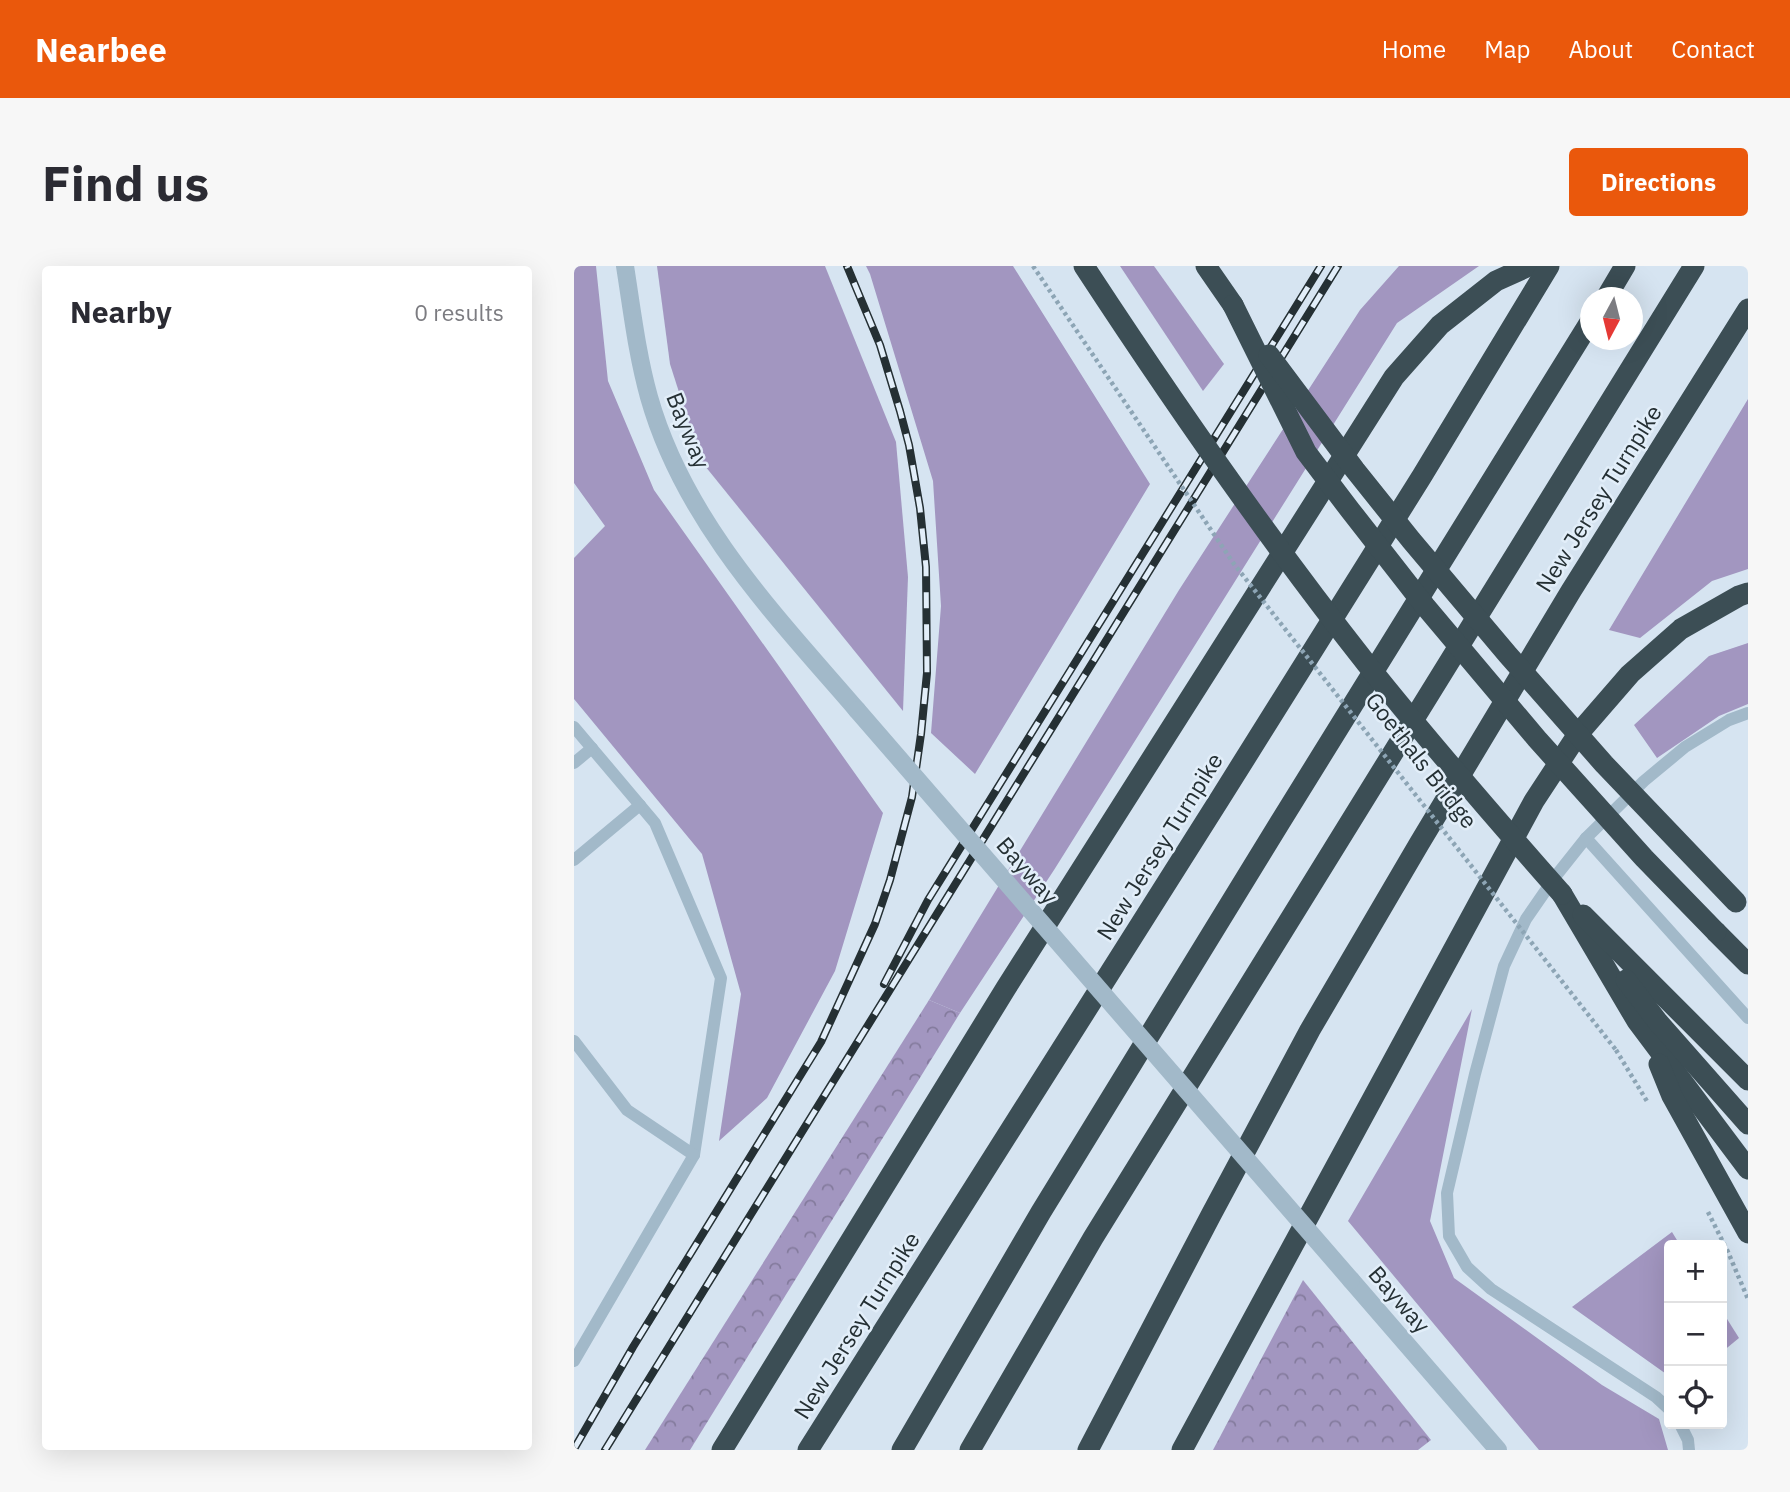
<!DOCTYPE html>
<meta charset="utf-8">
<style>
body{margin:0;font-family:"IBM Plex Sans",sans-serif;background:#f7f7f7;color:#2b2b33}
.controls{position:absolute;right:21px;bottom:21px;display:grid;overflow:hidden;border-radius:7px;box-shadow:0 7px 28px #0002}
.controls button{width:63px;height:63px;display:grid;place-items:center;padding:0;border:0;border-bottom:2px solid #e1e1e2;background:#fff;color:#2b2b33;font:35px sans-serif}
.compass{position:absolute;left:1006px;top:21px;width:63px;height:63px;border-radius:50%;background:#fff;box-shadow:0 7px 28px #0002;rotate:187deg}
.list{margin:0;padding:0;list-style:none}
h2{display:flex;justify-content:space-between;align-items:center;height:91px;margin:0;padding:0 28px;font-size:30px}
h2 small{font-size:23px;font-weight:400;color:#7c7c81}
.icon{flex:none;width:38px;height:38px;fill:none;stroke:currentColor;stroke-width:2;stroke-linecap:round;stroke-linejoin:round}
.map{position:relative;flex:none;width:1174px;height:1184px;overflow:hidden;border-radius:7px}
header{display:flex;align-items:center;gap:42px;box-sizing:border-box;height:98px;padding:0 35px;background:#ea580c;color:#fff}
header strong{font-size:33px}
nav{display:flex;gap:38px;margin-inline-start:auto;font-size:24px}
.intro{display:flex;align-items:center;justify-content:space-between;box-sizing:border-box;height:168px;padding:0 42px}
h1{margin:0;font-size:49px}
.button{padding:18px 32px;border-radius:7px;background:#ea580c;color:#fff;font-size:24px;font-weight:700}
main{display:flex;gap:42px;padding:0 42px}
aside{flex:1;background:#fff;border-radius:7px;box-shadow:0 7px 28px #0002}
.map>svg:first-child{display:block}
.green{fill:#a296c0}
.forest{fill:url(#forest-crowns)}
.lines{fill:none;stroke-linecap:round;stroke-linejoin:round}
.path{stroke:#8da5b5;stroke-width:4.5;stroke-dasharray:3.5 3.5;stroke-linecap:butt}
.service{stroke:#a2b9c9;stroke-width:12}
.tertiary{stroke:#a2b9c9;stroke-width:18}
.motorway{stroke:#3c4e55;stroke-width:21}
.rail-casing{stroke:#253034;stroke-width:8}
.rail{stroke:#e2eef9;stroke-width:5;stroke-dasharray:16;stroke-linecap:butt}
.path-bridge{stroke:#8da5b5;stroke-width:4.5;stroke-dasharray:3.5 3.5;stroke-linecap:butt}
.tertiary-bridge{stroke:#a2b9c9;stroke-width:18}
.motorway-bridge{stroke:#3c4e55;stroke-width:21}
.labels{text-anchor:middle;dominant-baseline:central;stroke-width:5;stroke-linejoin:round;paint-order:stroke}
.street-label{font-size:23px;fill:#253034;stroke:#e2eef9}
</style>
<header>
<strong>Nearbee</strong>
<nav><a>Home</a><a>Map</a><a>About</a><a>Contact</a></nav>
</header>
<div class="intro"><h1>Find us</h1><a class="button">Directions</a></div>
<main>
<aside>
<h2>Nearby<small>0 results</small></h2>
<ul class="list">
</ul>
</aside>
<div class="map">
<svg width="1174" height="1184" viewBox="0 0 1174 1184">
<defs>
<pattern id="forest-crowns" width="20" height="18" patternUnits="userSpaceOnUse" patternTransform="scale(1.75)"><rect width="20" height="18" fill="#a296c0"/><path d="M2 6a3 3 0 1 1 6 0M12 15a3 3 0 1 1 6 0" fill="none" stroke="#847b9d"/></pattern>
</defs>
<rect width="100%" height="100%" fill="#d6e4f1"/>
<!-- green -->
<g class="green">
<polygon points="0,0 22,0 34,115 80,224 309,547 261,705 193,832 145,875 167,728 128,588 0,433 0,292 31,260 0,217"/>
<polygon points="83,0 251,0 322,176 334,311 329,445 127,195 96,98"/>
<polygon points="292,0 439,0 576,218 401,508 357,467 367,340 359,215 296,8"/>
<polygon points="546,0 580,0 650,98 629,125"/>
<polygon points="825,0 905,0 823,57 480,604 386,747 355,734 605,324 786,44"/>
<polygon points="1174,133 1174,303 1138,315 1066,372 1035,364"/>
<polygon points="1174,377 1174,438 1145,450 1083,492 1060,459 1135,390"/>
<polygon points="898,743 856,955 880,1012 1028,1119 1085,1153 1094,1184 965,1184 774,955"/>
<polygon points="1098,966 1106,979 1095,979 1095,1110 998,1041"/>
<polygon points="1148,1045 1165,1072 1148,1086"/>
</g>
<!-- forest -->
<g class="forest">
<polygon points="355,734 386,747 116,1184 71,1184"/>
<polygon points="729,1014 857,1174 844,1184 639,1184"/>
</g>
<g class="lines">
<!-- path -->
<g class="path">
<polyline points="1042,784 1074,837"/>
<polyline points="1134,946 1154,986 1174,1033"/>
</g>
<!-- service -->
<g class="service">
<polyline points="0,461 81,557 147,712 120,889 0,1095"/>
<polyline points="0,497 18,482"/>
<polyline points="1012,572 1174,752"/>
<polyline points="0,594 66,539"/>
<polyline points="0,775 53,844 120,889"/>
<polyline points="1095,1143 1082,1131 917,1023 893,1001 875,970 873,927 901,808 930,700 952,653 981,611 1012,572 1070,515 1111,481 1155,454 1174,447"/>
<polyline points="1106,1158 1114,1174 1115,1184"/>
</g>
<!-- tertiary -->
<g class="tertiary">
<path d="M51,0c7,44 12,88 24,131 35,124 126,218 208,313"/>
<polyline points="777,1014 924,1184"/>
</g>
<!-- motorway -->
<g class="motorway">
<polyline points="632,0 659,39"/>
<polyline points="1032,32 1051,0"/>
<polyline points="988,628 1063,755 1174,903"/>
<polyline points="1009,649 1174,814"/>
<polyline points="1142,666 1174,698"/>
<polyline points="1052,714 1084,756 1174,858"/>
<polyline points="1085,798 1098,830 1174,967"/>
<polyline points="148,1184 432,722 820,111 866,59 922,15 955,0"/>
<polyline points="234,1184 647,531 848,210 975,0"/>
<polyline points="328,1184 467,946 705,558 1016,56"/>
<polyline points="396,1184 519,972 1120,0"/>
<polyline points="514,1184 637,949 736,764 845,578 997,325 1174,43"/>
<polyline points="608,1184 960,535 1004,468 1056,408 1107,363 1165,330 1174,327"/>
</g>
<!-- rail casing -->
<g class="rail-casing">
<g id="rail">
<polyline points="310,718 354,634 747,0"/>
<polyline points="0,1183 59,1081 247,776 301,658 316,614 338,531 347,468 353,407 352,301 346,242 335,179 326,145 306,79 273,0"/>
<polyline points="31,1184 764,0"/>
</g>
</g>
<!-- rail -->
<use href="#rail" class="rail"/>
<!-- path-bridge -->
<polyline class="path-bridge" points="459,0 660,298 1042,784"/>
<!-- tertiary-bridge -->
<polyline class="tertiary-bridge" points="283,444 777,1014"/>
<!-- motorway-bridge -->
<g class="motorway-bridge">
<path d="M510,0c89,136 182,270 282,397 63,79 129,155 196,231"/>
<polyline points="659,39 732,186 776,244 851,340 963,473 1070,592 1142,666"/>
<polyline points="695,89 781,204 837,274 934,389 1030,498 1162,636"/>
</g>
</g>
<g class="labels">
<!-- street labels -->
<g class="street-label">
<text transform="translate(115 164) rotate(68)">Bayway</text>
<text transform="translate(1024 232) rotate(-58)">New Jersey Turnpike</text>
<text transform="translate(848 494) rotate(52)">Goethals Bridge</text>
<text transform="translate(585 580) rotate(-58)">New Jersey Turnpike</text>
<text transform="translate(454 604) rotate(49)">Bayway</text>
<text transform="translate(826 1033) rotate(49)">Bayway</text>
<text transform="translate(282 1059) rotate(-58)">New Jersey Turnpike</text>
</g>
</g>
</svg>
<div class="controls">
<button>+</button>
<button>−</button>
<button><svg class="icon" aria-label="locate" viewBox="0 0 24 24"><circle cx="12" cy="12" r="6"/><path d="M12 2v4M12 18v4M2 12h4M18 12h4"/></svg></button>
</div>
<svg class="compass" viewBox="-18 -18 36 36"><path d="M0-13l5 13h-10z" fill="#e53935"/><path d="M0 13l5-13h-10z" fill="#7c7c81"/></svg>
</div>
</main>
